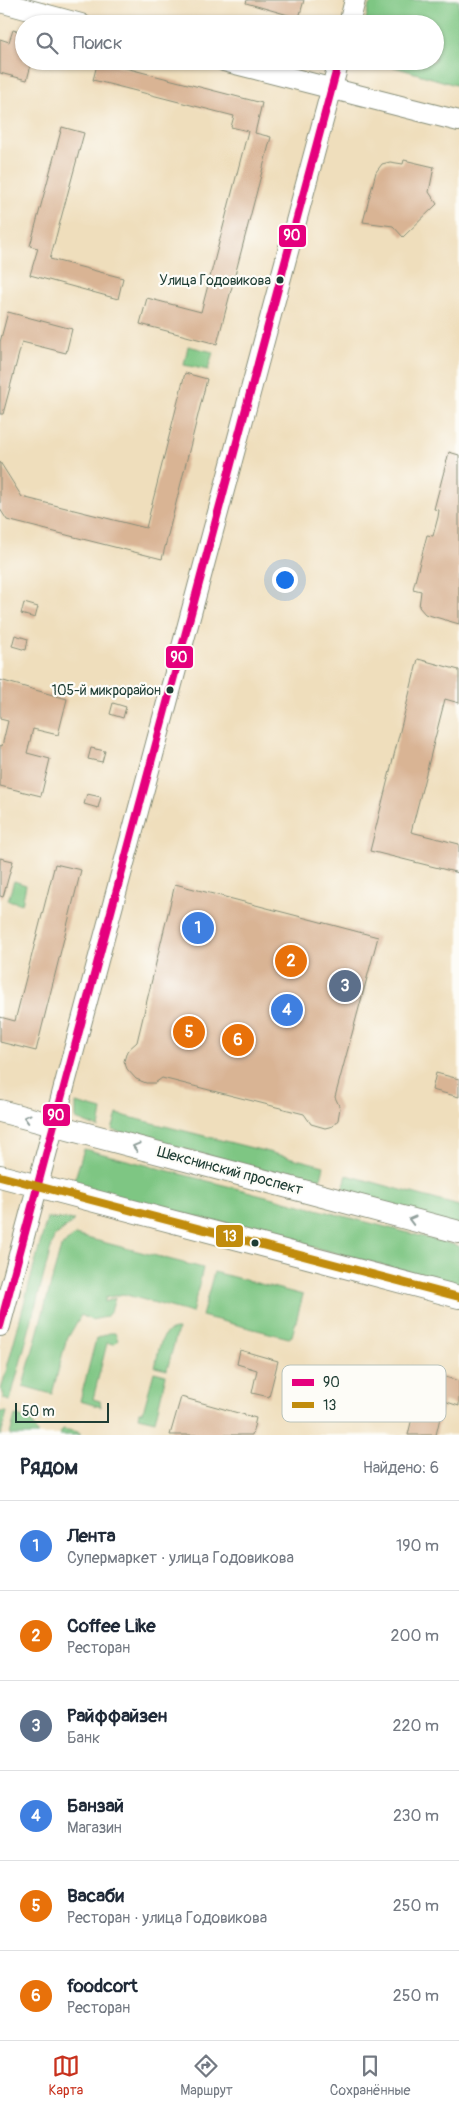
<!DOCTYPE html>
<html lang="ru">
<meta charset="utf-8">
<style>
body{margin:0;font-family:Pangolin,sans-serif;background:#f2f2f3;color:#1f2937}
.scale{position:absolute;left:15px;bottom:12px;width:94px;box-sizing:border-box;padding-left:5px;border:2px solid #1f3d34;border-top:0;font-size:14px;line-height:18px;white-space:nowrap;color:#1f3d34;-webkit-text-stroke:4px #fdfcf7;paint-order:stroke}
.you{position:absolute;left:284px;top:579px;width:18px;height:18px;margin:-12px;border:4px solid #fff;border-radius:50%;background:#1a73e8;box-shadow:0 0 0 8px #1a73e833}
.badge{display:grid;place-items:center;width:32px;height:32px;border-radius:50%;background:#c8321e;color:#fff;font-size:16px;font-weight:700}
.pin{position:absolute;translate:-50% -50%;border:2px solid #fff;box-shadow:0 1px 5px #0006}
.list{margin:0;padding:0;list-style:none}
h2{display:flex;justify-content:space-between;align-items:center;height:65px;margin:0;padding:0 20px;font-size:21px}
h2 small{font-size:16px;font-weight:400;color:#747a83}
.list li{display:grid;grid-template-columns:32px 1fr auto;gap:15px;align-items:center;box-sizing:border-box;height:90px;padding:0 20px;border-top:1px solid #e0e1e3}
.list b{display:block;font-size:19px;white-space:nowrap}
.list p{margin:0;font-size:16px;white-space:nowrap;color:#747a83}
.list em{font-size:16px;font-style:normal;color:#747a83}
.icon{flex:none;width:28px;height:28px;fill:none;stroke:currentColor;stroke-width:2;stroke-linecap:round;stroke-linejoin:round}
.map{position:relative;flex:none;width:459px;height:1435px;overflow:hidden}
.search{position:absolute;background:#fff;box-shadow:0 1px 4px #0004;left:15px;right:15px;top:15px;height:55px;display:flex;align-items:center;gap:12px;box-sizing:border-box;padding:0 18px;border-radius:28px;color:#747a83;font-size:19px}
.sheet{height:605px;background:#fff}
nav{display:flex;justify-content:space-around;align-items:center;box-sizing:border-box;height:70px;border-top:1px solid #e0e1e3;background:#fff;font-size:14px;color:#747a83}
nav a{display:grid;justify-items:center;gap:2px}
nav .on{color:#c8321e}
.map>svg:first-child{display:block}
.green{fill:#7ec683;stroke:#4e825c}
.building{fill:#d9b494}
.lines{fill:none;stroke-linecap:round;stroke-linejoin:round}
.secondary-casing{stroke:#878e78;stroke-width:22}
.primary-casing{stroke:#878e78;stroke-width:24}
.secondary{stroke:#fff;stroke-width:20}
.primary{stroke:#fff;stroke-width:22}
.bus-1-casing{stroke:#fdfcf7;stroke-width:11}
.bus-2-casing{stroke:#fdfcf7;stroke-width:11}
.bus-1{stroke:#e5007d;stroke-width:8}
.bus-2{stroke:#c18c0d;stroke-width:8}
.oneway{stroke:#8f9e9a}
.bus-dot{fill:#1f3d34;stroke:#fdfcf7;stroke-width:2}
.labels{text-anchor:middle;dominant-baseline:central;stroke-width:4.5;stroke-linejoin:round;paint-order:stroke}
.bus-label{font-size:14px;fill:#1f3d34;stroke:#fdfcf7;text-anchor:end}
.street-label{font-size:15px;fill:#1f3d34;stroke:#fdfcf7}
.key{fill:#fdfcf7;stroke:#bac3bc;stroke-width:1}
.key-label{font-size:14px;fill:#1f3d34}
.line-badge{stroke:#fdfcf7;stroke-width:2}
.badge-label{font-size:14px;text-anchor:middle;font-weight:bold;fill:#fff}
</style>
<div class="map">
<svg width="459" height="1435" viewBox="0 0 459 1435">
<rect width="100%" height="100%" fill="#fdfcf7"/>
<filter id="ink" filterUnits="userSpaceOnUse"><feTurbulence type="fractalNoise" baseFrequency=".02" numOctaves="2"/><feDisplacementMap in="SourceGraphic" scale="10" xChannelSelector="R" yChannelSelector="G"/><feConvolveMatrix kernelMatrix="1 2 1 2 8 2 1 2 1" color-interpolation-filters="sRGB"/></filter>
<filter id="wash" filterUnits="userSpaceOnUse"><feTurbulence type="fractalNoise" baseFrequency=".0096" numOctaves="4" result="noise"/><feDisplacementMap in="SourceGraphic" scale="20" xChannelSelector="R" yChannelSelector="G"/><feGaussianBlur stdDeviation="1.12" result="paint"/><feColorMatrix in="noise" values="0 0 0 0 0 0 0 0 0 0 0 0 0 0 0 0 0 1.4 0 .05"/><feComposite in="paint" operator="in"/></filter>
<g filter="url(#wash)">
<rect width="100%" height="100%" fill="#efdebc"/>
<!-- green -->
<g class="green">
<polygon points="374,0 459,0 459,86 391,66 386,61 435,61 435,24 365,24 369,5"/>
<polygon points="188,346 213,352 208,370 184,365"/>
<polygon points="14,881 26,885 22,904 8,900"/>
<polygon points="76,1103 102,1110 99,1128 76,1119"/>
<polygon points="117,1114 324,1166 321,1178 312,1183 112,1130"/>
<polygon points="84,1149 459,1246 459,1285 73,1185"/>
<polygon points="347,1175 459,1206 459,1228 341,1195"/>
<polygon points="47,1218 75,1220 54,1237 10,1401 4,1399 1,1390"/>
<polygon points="75,1235 203,1268 192,1313 123,1294 105,1298 105,1302 115,1298 111,1311 106,1317 91,1320 81,1315 66,1341 52,1394 23,1386 61,1247"/>
<polygon points="214,1272 303,1295 292,1336 289,1338 202,1316"/>
<path d="M178,1329l-11,41 -12,-3c4,-14 4,-39 23,-38z"/>
<polygon points="109,1333 115,1333 118,1340 114,1344 107,1343 93,1399 100,1401 101,1407 80,1401 96,1339"/>
<polygon points="154,1372 166,1375 155,1421 138,1417 139,1412 143,1412"/>
<polygon points="0,1412 7,1412 1,1435 0,1435"/>
<polygon points="15,1415 31,1421 38,1435 10,1435"/>
<polygon points="63,1429 78,1432 81,1435 59,1435"/>
</g>
<g id="blocks">
<!-- building -->
<g class="building">
<polygon points="247,0 304,0 299,18 246,3"/>
<polygon points="13,30 24,33 24,61 32,61 27,80 0,73 0,39 9,42"/>
<polygon points="98,61 262,103 255,133 271,137 217,344 140,324 147,298 201,312 248,131 231,127 234,116 93,80"/>
<polygon points="62,127 84,133 50,259 123,278 118,299 30,275 38,248 30,246"/>
<polygon points="404,160 434,167 429,192 437,204 403,237 393,226 363,222 376,172 382,164 390,162 403,164"/>
<polygon points="8,312 72,329 66,353 22,342 3,414 0,414 0,342"/>
<polygon points="185,373 207,379 162,559 7,520 0,509 0,462 22,497 146,528"/>
<polygon points="449,452 459,455 459,624 425,614 419,607 421,591 413,589 427,535 433,536 438,517 439,510 434,509"/>
<polygon points="24,603 38,607 35,618 21,614"/>
<polygon points="15,635 28,639 26,650 12,646"/>
<polygon points="418,659 459,670 459,703 445,699 411,832 459,844 459,873 370,851"/>
<polygon points="0,680 67,699 58,735 33,729 27,753 50,759 41,796 0,786 0,745 2,746 8,721 0,719"/>
<polygon points="113,703 126,707 123,718 110,714"/>
<polygon points="91,748 105,751 102,762 88,759"/>
<polygon points="87,794 101,797 98,808 84,804"/>
<polygon points="0,858 13,861 3,897 0,896"/>
<polygon points="55,864 81,870 36,1051 0,1042 0,1017 15,1021"/>
<polygon points="175,884 378,937 335,1097 340,1108 338,1120 333,1126 325,1128 311,1124 304,1114 162,1078 155,1083 146,1083 136,1079 127,1069 124,1061 127,1051 137,1042"/>
<polygon points="436,1073 459,1079 459,1097 432,1090"/>
<polygon points="240,1350 278,1361 269,1397 252,1393 257,1370 237,1364"/>
<polygon points="428,1372 459,1381 459,1406 444,1401 436,1435 408,1435 416,1401"/>
<polygon points="181,1397 256,1418 252,1435 170,1435"/>
</g>
</g>
</g>
<g filter="url(#ink)">
<use href="#blocks" fill-opacity="0" stroke="#878e78" stroke-width="1"/>
<g class="lines">
<!-- secondary casing -->
<g class="secondary-casing">
<g id="secondary">
<polyline points="0,2 81,24"/>
<polyline points="349,24 355,0"/>
<polyline points="224,61 459,121"/>
<polyline points="0,1326 339,61"/>
</g>
</g>
<!-- primary casing -->
<g class="primary-casing">
<g id="primary">
<polyline points="0,1111 459,1232"/>
<polyline points="0,1176 459,1297"/>
</g>
</g>
<!-- secondary -->
<use href="#secondary" class="secondary"/>
<!-- primary -->
<use href="#primary" class="primary"/>
<!-- bus-1 casing -->
<g class="bus-1-casing">
<polyline id="bus-1" points="0,1326 339,61"/>
</g>
<!-- bus-2 casing -->
<g class="bus-2-casing">
<polyline id="bus-2" points="0,1176 459,1297"/>
</g>
<!-- bus-1 -->
<use href="#bus-1" class="bus-1"/>
<!-- bus-2 -->
<use href="#bus-2" class="bus-2"/>
</g>
<!-- one-way arrows -->
<defs><path id="oneway-chevron" d="M-2-3.5L2.5 0L-2 3.5" fill="none" stroke-width="1.6" stroke-linecap="round" stroke-linejoin="round" transform="scale(1.25)"/></defs>
<g class="oneway">
<use href="#oneway-chevron" transform="translate(27 1118) rotate(-165)"/>
<use href="#oneway-chevron" transform="translate(136 1147) rotate(-165)"/>
<use href="#oneway-chevron" transform="translate(412 1220) rotate(-165)"/>
</g>
</g>
<!-- markers -->
<g class="bus-dot">
<circle cx="280" cy="280" r="4.5"/>
<circle cx="170" cy="690" r="4.5"/>
<circle cx="255" cy="1243" r="4.5"/>
</g>
<g class="labels">
<!-- bus labels -->
<g class="bus-label">
<text x="271" y="280">Улица Годовикова</text>
<text x="161" y="690">105-й микрорайон</text>
</g>
<!-- street labels -->
<g class="street-label">
<text transform="translate(230 1171) rotate(15)">Шекснинский проспект</text>
</g>
</g>
<!-- legend -->
<rect x="282" y="1365" width="164" height="57" rx="8" class="key"/>
<rect x="292" y="1379" width="22" height="7" fill="#e5007d"/>
<rect x="292" y="1402" width="22" height="6" fill="#c18c0d"/>
<g class="key-label">
<text x="323" y="1387">90</text>
<text x="323" y="1410">13</text>
</g>
<g class="line-badge">
<rect x="278" y="224" width="29" height="24" rx="5" fill="#e5007d"/>
<rect x="165" y="645" width="29" height="24" rx="5" fill="#e5007d"/>
<rect x="42" y="1103" width="29" height="24" rx="5" fill="#e5007d"/>
<rect x="215" y="1224" width="29" height="24" rx="5" fill="#c18c0d"/>
</g>
<g class="badge-label">
<text x="292" y="240">90</text>
<text x="179" y="662">90</text>
<text x="56" y="1120">90</text>
<text x="230" y="1241">13</text>
</g>
</svg>
<div class="scale">50 m</div>
<div class="you"></div>
<div class="pin badge" style="left:198px;top:928px;background:#3f7fe0">1</div>
<div class="pin badge" style="left:291px;top:961px;background:#e8710a">2</div>
<div class="pin badge" style="left:345px;top:986px;background:#5c6f8a">3</div>
<div class="pin badge" style="left:287px;top:1010px;background:#3f7fe0">4</div>
<div class="pin badge" style="left:189px;top:1032px;background:#e8710a">5</div>
<div class="pin badge" style="left:238px;top:1040px;background:#e8710a">6</div>
<div class="search"><svg class="icon" aria-label="search" viewBox="0 0 24 24"><circle cx="10" cy="10" r="6"/><path d="M15 15l6 6"/></svg>Поиск</div>
</div>
<section class="sheet">
<h2>Рядом<small>Найдено: 6</small></h2>
<ul class="list">
<li><span class="badge" style="background:#3f7fe0">1</span><div><b>Лента</b><p>Супермаркет · улица Годовикова</p></div><em>190 m</em></li>
<li><span class="badge" style="background:#e8710a">2</span><div><b>Coffee Like</b><p>Ресторан</p></div><em>200 m</em></li>
<li><span class="badge" style="background:#5c6f8a">3</span><div><b>Райффайзен</b><p>Банк</p></div><em>220 m</em></li>
<li><span class="badge" style="background:#3f7fe0">4</span><div><b>Банзай</b><p>Магазин</p></div><em>230 m</em></li>
<li><span class="badge" style="background:#e8710a">5</span><div><b>Васаби</b><p>Ресторан · улица Годовикова</p></div><em>250 m</em></li>
<li><span class="badge" style="background:#e8710a">6</span><div><b>foodcort</b><p>Ресторан</p></div><em>250 m</em></li>
</ul>
</section>
<nav>
<a class="on"><svg class="icon" aria-label="map" viewBox="0 0 24 24"><path d="M3 6l6-2 6 2 6-2v14l-6 2-6-2-6 2zM9 4v14M15 6v14"/></svg>Карта</a>
<a><svg class="icon" aria-label="directions" viewBox="0 0 24 24"><path d="M12 3l9 9-9 9-9-9zM9 14v-3h6M13 9l2 2-2 2"/></svg>Маршрут</a>
<a><svg class="icon" aria-label="saved" viewBox="0 0 24 24"><path d="M7 4h10v16l-5-4-5 4z"/></svg>Сохранённые</a>
</nav>
